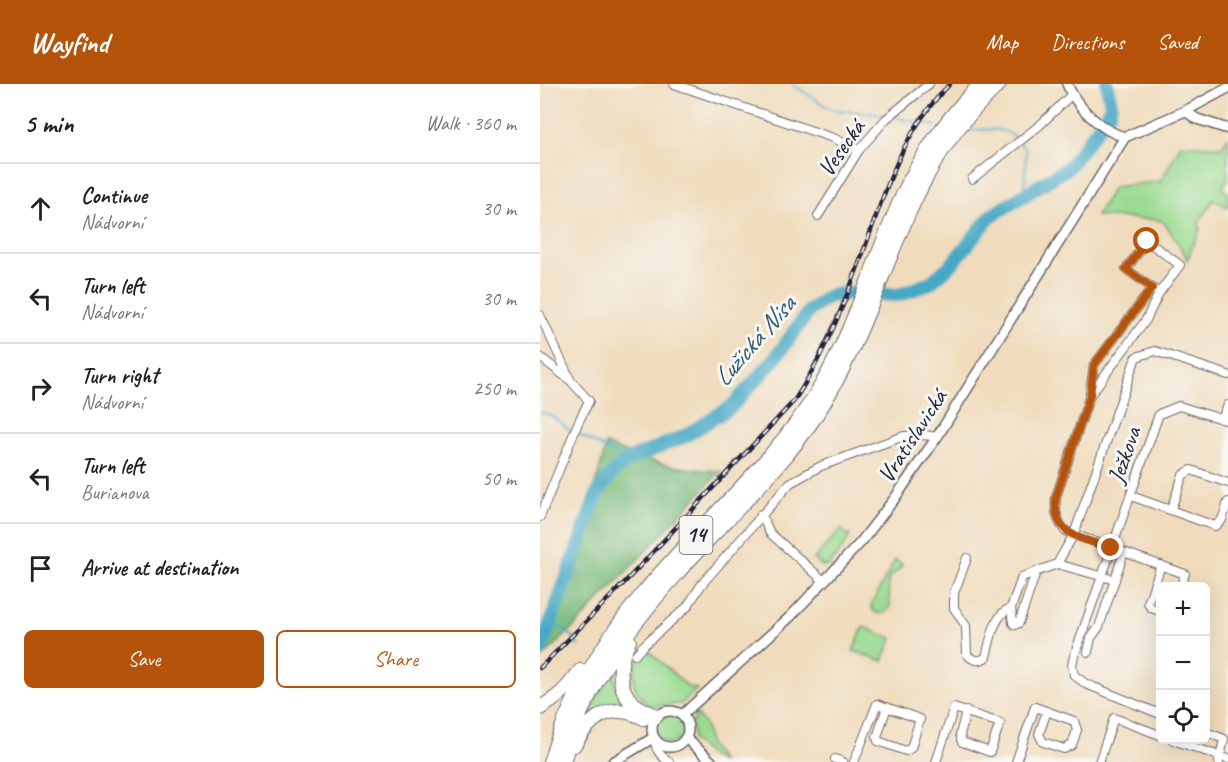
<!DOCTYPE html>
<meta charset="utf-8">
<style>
body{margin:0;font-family:Caveat,sans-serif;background:#f2f2f2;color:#222}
.controls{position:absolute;right:18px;bottom:18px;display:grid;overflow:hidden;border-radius:9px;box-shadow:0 6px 24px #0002}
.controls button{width:54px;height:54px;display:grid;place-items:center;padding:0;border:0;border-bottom:2px solid #e0e0e0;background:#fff;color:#222;font:30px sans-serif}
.stop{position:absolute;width:18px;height:18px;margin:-14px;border:4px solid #b45309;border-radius:50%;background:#fff}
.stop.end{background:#b45309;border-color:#fff;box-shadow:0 2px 6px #0008}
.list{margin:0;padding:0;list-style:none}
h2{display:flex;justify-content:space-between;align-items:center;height:78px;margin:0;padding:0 24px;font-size:26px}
h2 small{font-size:20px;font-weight:400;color:#767676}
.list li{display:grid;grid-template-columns:39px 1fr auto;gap:18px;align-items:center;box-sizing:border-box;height:90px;padding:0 24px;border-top:2px solid #e0e0e0}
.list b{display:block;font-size:22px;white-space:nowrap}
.list p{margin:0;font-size:20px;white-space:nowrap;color:#767676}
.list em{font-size:20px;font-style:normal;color:#767676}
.actions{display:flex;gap:12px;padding:18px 24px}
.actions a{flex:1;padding:14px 0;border:2px solid #b45309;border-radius:9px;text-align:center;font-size:21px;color:#b45309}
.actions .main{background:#b45309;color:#fff}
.icon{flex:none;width:33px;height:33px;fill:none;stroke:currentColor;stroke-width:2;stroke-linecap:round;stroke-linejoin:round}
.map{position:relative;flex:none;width:688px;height:678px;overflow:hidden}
header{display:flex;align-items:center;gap:36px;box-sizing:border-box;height:84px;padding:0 30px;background:#b45309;color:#fff}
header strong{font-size:28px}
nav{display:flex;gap:33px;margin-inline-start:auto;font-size:21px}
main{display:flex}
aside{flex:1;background:#fff}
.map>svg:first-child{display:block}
.green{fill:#9bdb91;stroke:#5e7e66;stroke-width:1.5}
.forest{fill:#7cbb7b;stroke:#4f6e5b;stroke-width:1.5}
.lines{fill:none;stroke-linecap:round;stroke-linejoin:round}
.stream{stroke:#45a8c4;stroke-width:2}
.river{stroke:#45a8c4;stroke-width:14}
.minor-casing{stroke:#6a6368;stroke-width:10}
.tertiary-casing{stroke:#6a6368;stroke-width:12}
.trunk-casing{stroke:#6a6368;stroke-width:16}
.minor{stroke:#fff;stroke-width:8}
.tertiary{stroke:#fff;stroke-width:9}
.trunk{stroke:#fff;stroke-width:14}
.rail-casing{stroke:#22223b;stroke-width:4.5}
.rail{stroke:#f6f6f2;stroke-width:2;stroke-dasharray:7;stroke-linecap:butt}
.route{stroke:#b45309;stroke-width:8}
.labels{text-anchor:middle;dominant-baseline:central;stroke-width:6;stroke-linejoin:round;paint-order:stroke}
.shield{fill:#f6f6f2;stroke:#626272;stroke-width:1.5}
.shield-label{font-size:22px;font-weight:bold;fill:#22223b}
.street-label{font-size:24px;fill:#22223b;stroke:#f6f6f2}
.water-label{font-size:26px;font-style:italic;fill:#305872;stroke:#f6f6f2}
</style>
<header>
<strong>Wayfind</strong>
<nav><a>Map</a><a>Directions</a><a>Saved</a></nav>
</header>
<main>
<aside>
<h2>5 min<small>Walk · 360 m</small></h2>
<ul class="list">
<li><svg class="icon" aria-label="ahead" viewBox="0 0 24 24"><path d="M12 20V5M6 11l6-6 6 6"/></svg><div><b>Continue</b><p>Nádvorní</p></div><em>30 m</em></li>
<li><svg class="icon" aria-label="left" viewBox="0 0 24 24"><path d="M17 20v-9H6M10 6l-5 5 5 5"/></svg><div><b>Turn left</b><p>Nádvorní</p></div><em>30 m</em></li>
<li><svg class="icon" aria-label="right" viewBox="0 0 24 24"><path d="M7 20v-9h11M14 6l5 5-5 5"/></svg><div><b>Turn right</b><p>Nádvorní</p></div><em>250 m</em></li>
<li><svg class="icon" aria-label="left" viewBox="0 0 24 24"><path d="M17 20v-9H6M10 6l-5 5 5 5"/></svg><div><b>Turn left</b><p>Burianova</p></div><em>50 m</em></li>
<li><svg class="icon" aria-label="arrive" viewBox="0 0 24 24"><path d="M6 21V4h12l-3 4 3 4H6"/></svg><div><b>Arrive at destination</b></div></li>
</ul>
<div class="actions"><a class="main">Save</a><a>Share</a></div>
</aside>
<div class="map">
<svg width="688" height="678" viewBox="0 0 688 678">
<rect width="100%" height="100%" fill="#f6f6f2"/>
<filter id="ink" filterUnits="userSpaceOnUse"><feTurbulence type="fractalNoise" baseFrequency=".0167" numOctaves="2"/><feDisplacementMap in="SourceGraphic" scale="12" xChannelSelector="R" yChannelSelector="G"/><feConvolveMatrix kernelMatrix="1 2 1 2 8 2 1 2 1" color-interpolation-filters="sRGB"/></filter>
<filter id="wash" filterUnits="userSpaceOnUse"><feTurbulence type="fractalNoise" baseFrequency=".008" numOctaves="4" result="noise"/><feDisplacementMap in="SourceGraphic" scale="24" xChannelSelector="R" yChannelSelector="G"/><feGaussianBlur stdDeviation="1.35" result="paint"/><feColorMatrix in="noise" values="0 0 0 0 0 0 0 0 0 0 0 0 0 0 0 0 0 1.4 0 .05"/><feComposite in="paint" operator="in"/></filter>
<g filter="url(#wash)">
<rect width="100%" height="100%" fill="#f0dcbc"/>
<!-- green -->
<g class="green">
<path d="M688,52v44l-6,7 6,6v15l-14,-9 -15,23 1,7 -13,31c-3,-10 -7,-13 -12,-21 -6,-8 -6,-13 -15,-19l-64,-4 18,-29 47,-6 20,-37 41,3z"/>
<polygon points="301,445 308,451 310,451 302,465 288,482 282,482 274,475"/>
<path d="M355,476l7,4c-2,8 -10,9 -14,16l2,26c-4,7 -9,10 -17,5l-2,-6z"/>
<polygon points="323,543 352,554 343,577 313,567"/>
<path d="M107,565l41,38 9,2 -16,15 -32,2c-3,-4 -7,-7 -10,-11 -10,-13 -5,-37 8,-46z"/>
<path d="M74,581c0,16 1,28 13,40l-41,14z"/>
<polygon points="156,630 165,640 169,660 182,678 172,673 153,657 152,640"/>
<circle cx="130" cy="645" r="14"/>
</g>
<!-- forest -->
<path class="forest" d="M66,360c36,17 76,26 115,27l-142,151 -39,38v-22l58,-162z"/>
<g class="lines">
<!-- stream -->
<g class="stream">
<polyline points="252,0 290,25 346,31"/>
<polyline points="352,33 396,42"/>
<path d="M422,47c19,-1 41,-6 55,8"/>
<polyline points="480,59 486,66 484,111"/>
<polyline points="0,328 10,331 33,348"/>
<polyline points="39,351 88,376"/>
<polyline points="13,534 18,542 32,552"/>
<polyline points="33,553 39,563"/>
</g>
<!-- river -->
<polyline class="river" points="0,567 58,408 74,387 88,376 145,352 191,323 234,276 269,227 289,212 309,209 359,211 390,199 411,181 451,132 529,83 569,29 571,20 567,0"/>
</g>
</g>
<g filter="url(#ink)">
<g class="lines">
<!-- minor casing -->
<g class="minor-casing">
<g id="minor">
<polyline points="134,0 293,54 319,66"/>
<polyline points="432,95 500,41 532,10"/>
<polyline points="278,132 319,66 346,35 389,0"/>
<path d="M619,209l-33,-24 21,-28 33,24 -21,28 -13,27 -56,75 -34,102c-1,15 0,22 9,34l120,43 -4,12"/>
<polyline points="0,231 30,295"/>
<polyline points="0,273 30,296 49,317 38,339 0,433"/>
<polyline points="550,309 554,281 612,204"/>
<polyline points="682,335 688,321"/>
<polyline points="591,412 675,442 682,436 688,418"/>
<polyline points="631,425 643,391 651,386 688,399"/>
<polyline points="221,430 230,449 284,497"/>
<path d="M427,474l-13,35v15l12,18 1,28c5,7 13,8 19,3 4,-15 8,-44 25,-49"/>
<polyline points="517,480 575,496"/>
<polyline points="496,488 479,539 475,541 473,539 471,524 482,493 517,480 534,450 596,273 615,267 688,291"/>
<polyline points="620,527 611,524 608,519 621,481"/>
<polyline points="548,568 551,554 559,543 582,474"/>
<polyline points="95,571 104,561 147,523 162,500 250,399 281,382 364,352 385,351 397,353"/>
<polyline points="620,630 546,600 534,591 532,581 534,572 619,330 639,322 688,337"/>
<polyline points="666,648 684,655 679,678"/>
<polyline points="633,656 688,675"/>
<path d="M115,657c1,10 6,15 14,21"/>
<polyline points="295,675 303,678"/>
<polyline points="314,678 337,620 380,635 371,664 366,667 338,657 337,653 347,623"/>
<polyline points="396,678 414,624 460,639 450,668 422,658 420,651 426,627"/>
<polyline points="476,678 495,623 534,637 537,646 532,661 524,665 503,658 499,650 507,627"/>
<polyline points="559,678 574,634 620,651"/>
</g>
</g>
<!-- tertiary casing -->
<g class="tertiary-casing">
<g id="tertiary">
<path d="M527,0c9,22 34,47 58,53"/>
<polyline points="645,27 657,35 688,45"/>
<polyline points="585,53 645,27 688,4"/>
<circle cx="130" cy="645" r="18"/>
<polyline points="142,631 251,532 321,458 355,414 397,353 585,53"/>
<polyline points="146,654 172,678"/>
<polyline points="73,678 113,654"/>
</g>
</g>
<!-- trunk casing -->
<g class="trunk-casing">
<g id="trunk">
<path d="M89,557c-11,18 -13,49 5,63 6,5 15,9 22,12"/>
<path d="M0,624c18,-10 29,-21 40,-37"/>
<path d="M34,661c17,-29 38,-44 70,-27"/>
<path d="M10,678c19,-62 50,-116 91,-166 58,-72 132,-129 180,-210 35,-60 53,-128 82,-191 19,-42 46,-79 78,-111"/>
<path d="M23,678c26,-97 95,-170 163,-241 31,-33 63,-65 88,-103 51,-76 71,-166 115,-246 18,-33 42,-62 70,-88"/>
</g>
</g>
<!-- minor -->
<use href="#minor" class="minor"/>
<!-- tertiary -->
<use href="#tertiary" class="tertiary"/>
<!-- trunk -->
<use href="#trunk" class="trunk"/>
<!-- rail casing -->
<g class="rail-casing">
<path id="rail" d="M0,584l85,-86 169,-181c27,-41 46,-86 63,-132 25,-66 41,-134 93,-185"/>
</g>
<!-- rail -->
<use href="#rail" class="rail"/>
</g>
</g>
<g class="lines" filter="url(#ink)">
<!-- route -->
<path class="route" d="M571,464c-31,-11 -59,-11 -55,-51l34,-102 4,-30 58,-77 -26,-19 21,-28"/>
</g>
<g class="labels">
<!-- shield labels -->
<rect class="shield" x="139.5" y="432" width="33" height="38" rx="4.5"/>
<g class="shield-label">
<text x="156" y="451">14</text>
</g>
<!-- street labels -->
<g class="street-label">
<text transform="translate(301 64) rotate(-55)">Vesecká</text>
<text transform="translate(372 352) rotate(-57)">Vratislavická</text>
<text transform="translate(584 371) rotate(-71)">Ježkova</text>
</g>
<!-- water labels -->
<g class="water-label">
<text transform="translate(214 257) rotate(-49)">Lužická Nisa</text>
</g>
</g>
</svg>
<div class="controls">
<button>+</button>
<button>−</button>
<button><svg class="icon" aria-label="locate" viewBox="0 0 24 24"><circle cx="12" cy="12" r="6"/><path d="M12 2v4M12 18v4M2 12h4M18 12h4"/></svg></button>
</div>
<div class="stop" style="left:607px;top:157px"></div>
<div class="stop end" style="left:571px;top:464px"></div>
</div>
</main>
